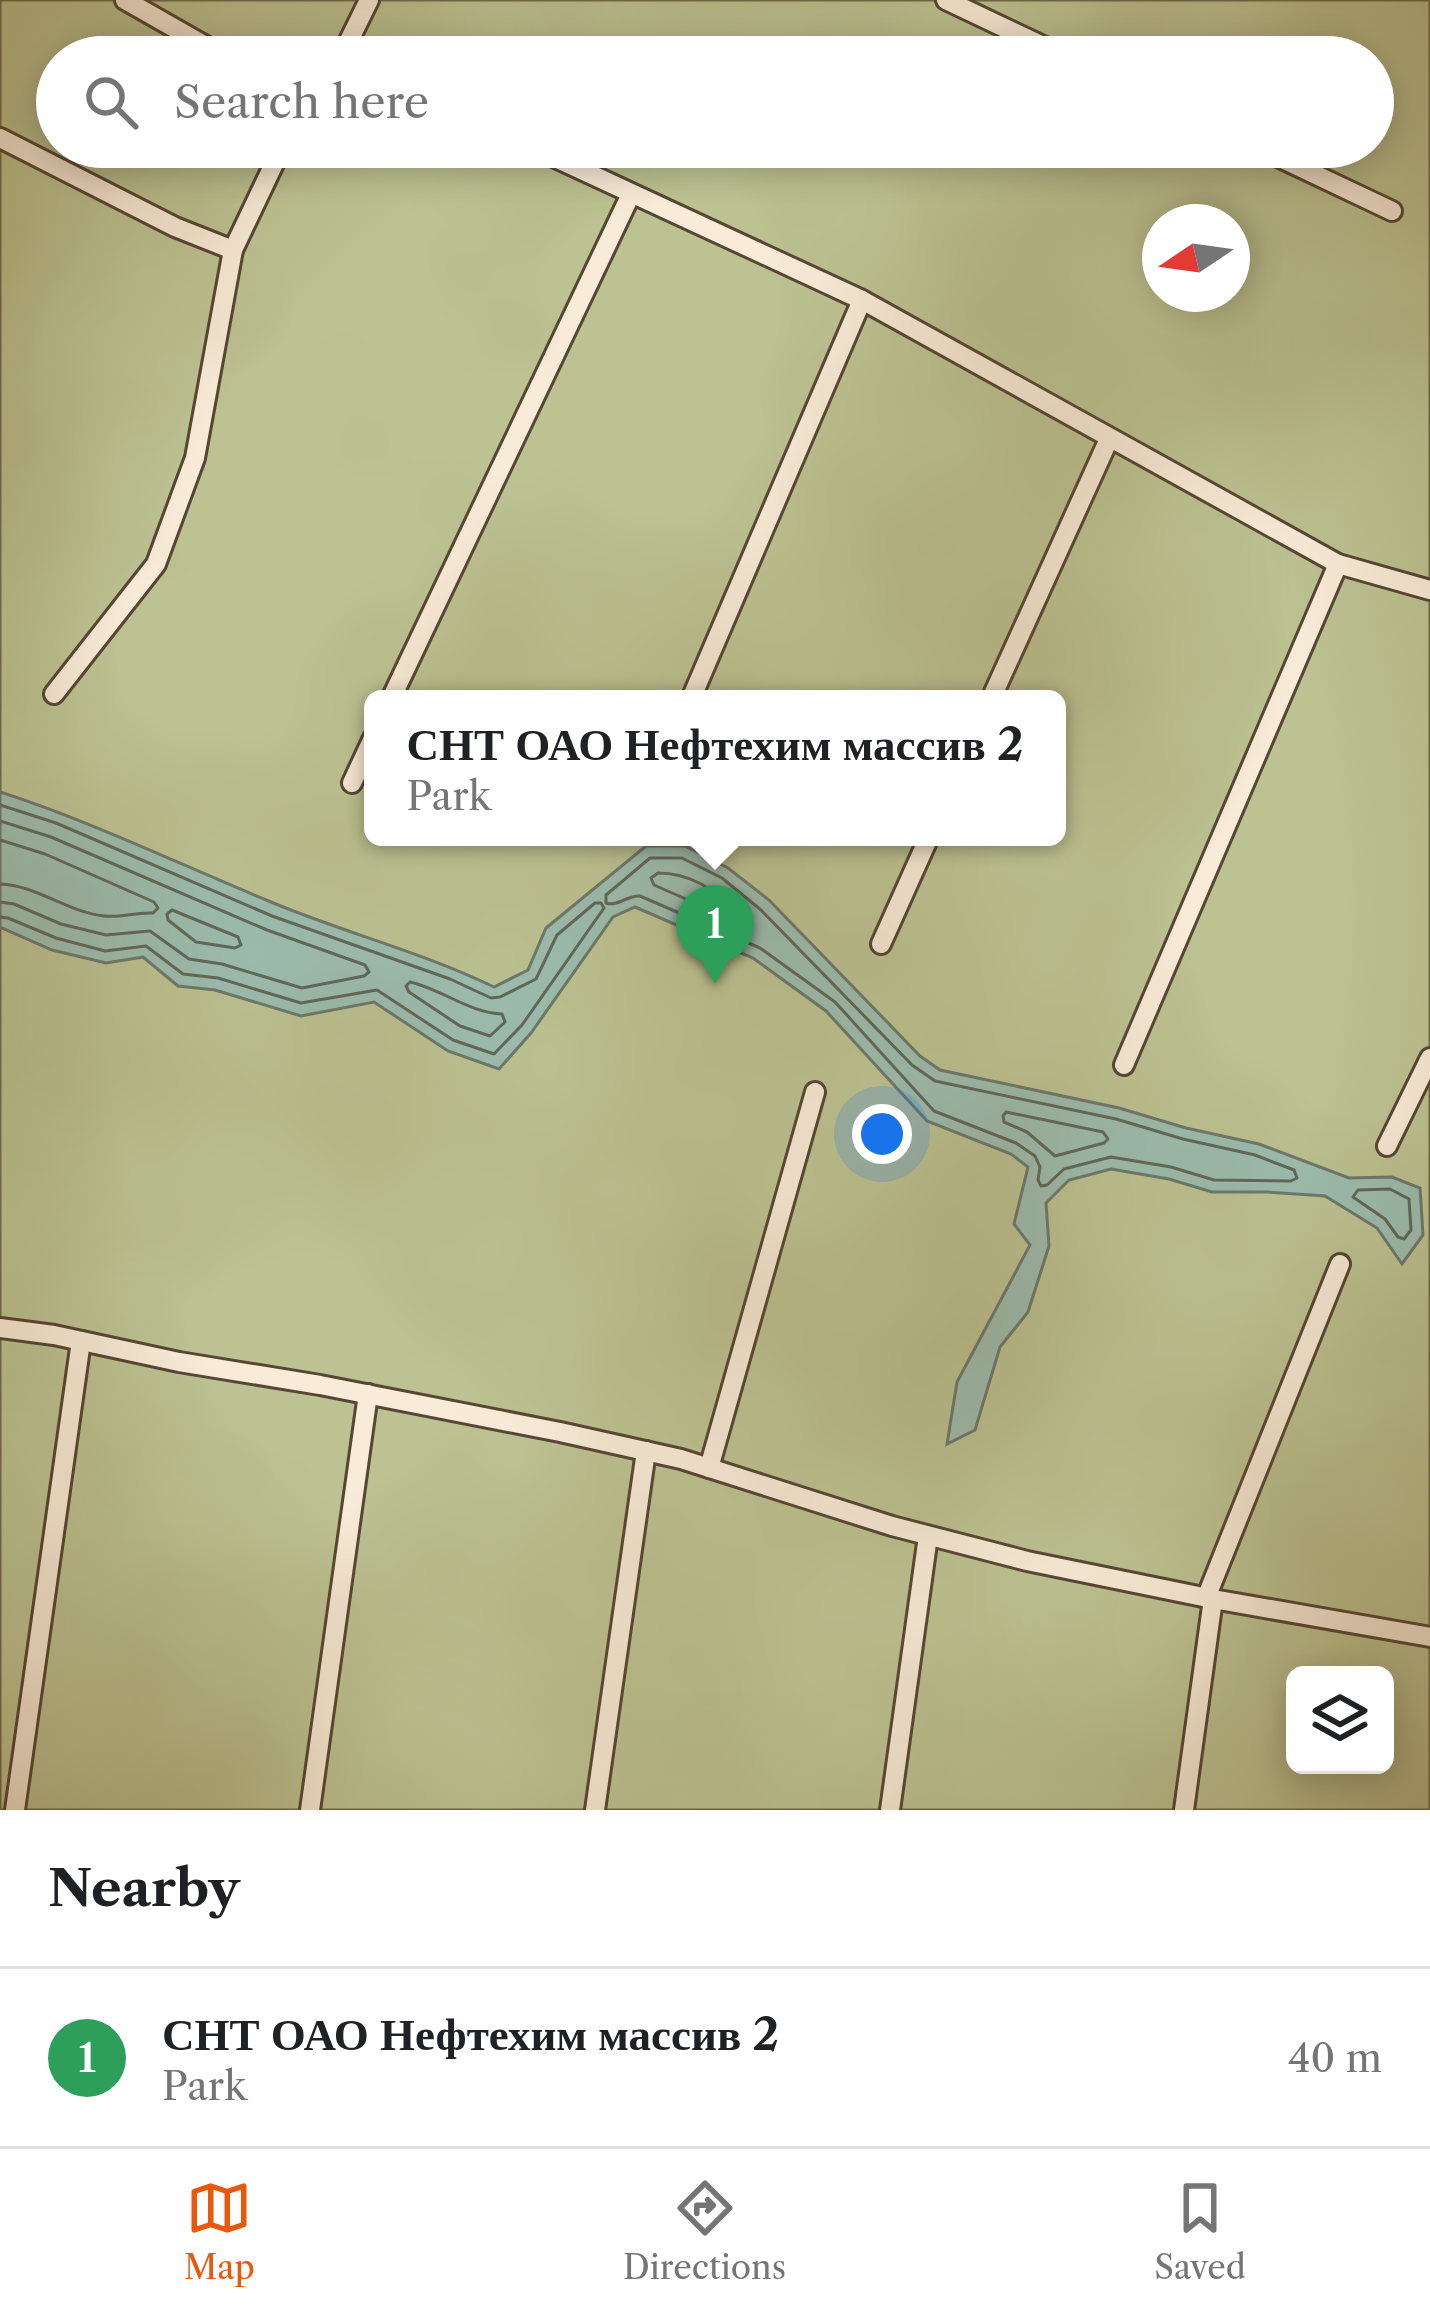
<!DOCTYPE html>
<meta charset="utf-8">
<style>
body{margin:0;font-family:"Libre Caslon Text",serif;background:#f6f6f6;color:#202124}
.controls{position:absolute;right:36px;bottom:36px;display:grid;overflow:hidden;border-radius:18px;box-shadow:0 6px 30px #0003}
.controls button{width:108px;height:108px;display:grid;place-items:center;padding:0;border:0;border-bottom:3px solid #e0e0e0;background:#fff;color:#202124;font:60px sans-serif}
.compass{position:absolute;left:1142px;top:204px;width:108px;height:108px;border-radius:50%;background:#fff;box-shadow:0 6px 30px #0003;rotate:257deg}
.you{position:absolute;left:882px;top:1134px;width:42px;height:42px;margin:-30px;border:9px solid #fff;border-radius:50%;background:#1a73e8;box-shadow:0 0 0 18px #1a73e833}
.badge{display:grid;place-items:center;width:78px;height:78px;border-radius:50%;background:#ea580c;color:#fff;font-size:39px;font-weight:700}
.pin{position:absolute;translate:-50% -99px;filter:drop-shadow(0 3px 6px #0008)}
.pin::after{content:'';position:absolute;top:63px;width:42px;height:36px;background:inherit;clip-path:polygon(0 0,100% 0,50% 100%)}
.popup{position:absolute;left:364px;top:690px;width:702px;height:156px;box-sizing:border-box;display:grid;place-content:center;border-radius:18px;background:#fff;filter:drop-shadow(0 3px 9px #0005);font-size:39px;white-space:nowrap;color:#757577}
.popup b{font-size:45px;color:#202124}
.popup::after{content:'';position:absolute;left:50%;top:100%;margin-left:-24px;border:24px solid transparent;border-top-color:#fff}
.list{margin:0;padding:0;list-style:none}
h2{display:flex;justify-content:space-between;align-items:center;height:156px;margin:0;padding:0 48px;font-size:51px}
h2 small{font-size:39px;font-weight:400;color:#757577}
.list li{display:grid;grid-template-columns:78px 1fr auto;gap:36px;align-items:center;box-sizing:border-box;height:180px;padding:0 48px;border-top:3px solid #e0e0e0}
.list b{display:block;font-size:45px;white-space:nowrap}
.list p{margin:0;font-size:39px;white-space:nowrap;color:#757577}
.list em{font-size:39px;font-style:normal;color:#757577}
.icon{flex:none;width:66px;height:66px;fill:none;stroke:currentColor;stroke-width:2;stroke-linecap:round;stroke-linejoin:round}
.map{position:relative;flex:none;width:1430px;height:1810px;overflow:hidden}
.search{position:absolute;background:#fff;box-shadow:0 6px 30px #0003;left:36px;right:36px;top:36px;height:132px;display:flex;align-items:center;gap:30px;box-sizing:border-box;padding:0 42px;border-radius:66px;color:#757577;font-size:45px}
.sheet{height:336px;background:#fff}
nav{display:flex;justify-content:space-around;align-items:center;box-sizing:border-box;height:168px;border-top:3px solid #e0e0e0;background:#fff;font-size:33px;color:#757577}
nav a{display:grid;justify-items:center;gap:6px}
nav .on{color:#ea580c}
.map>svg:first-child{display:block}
.green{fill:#bcc292;stroke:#6f6a4b;stroke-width:3;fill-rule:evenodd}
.water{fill:#9cbdaf;stroke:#6b796b;stroke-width:3}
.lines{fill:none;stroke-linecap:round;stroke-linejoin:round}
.shore{stroke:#5f685a;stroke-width:3}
.lane-casing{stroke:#564634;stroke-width:24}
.lane{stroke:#f8ebd7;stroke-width:18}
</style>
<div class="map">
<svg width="1430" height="1810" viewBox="0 0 1430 1810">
<rect width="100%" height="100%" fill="#f4e0c2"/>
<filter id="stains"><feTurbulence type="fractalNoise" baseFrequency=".00167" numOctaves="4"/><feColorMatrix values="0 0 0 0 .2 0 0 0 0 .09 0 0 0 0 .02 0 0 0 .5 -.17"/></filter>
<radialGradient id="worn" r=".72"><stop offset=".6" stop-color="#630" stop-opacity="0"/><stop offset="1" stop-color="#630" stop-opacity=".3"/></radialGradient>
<!-- green -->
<path class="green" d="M0,0h1430v1810h-1430zM57,57h1316v90h-1316zM1160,222h72v72h-72zM373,699h684v138h-684zM1295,1675h90v90h-90z"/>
<!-- water -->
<path class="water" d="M0,792c93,30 181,73 271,110 74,31 151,50 223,85l34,-17 18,-42 100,-82h39l43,22 41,32 151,156 20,14 179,38 67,20 73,16 90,34 43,-1 28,11 3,47 -21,29 -25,-36 -52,-32 -57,-4h-56l-43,-13 -58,-10 -42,11 -23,23 3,43 -21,66 -28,35 -25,83 -28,14 10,-62 73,-137 -16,-21 14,-57 -17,-13 -84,-33 -101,-110 -73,-53 -118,-51 -22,10 -82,116 -32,36 -51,-18 -74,-49 -73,14 -86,-26 -37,-4 -35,-29 -37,6 -54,-13 -52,-23z"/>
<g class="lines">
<!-- shore -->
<g class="shore">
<polyline points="0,805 56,823 272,916 450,979 491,998 500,997 536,979 557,935 595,903 601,903 604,908 522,1025 494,1054 453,1040 377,990 301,1003 218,978 183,974 146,946 105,951 56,938 8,918 0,917"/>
<polyline points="0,821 51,837 267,930 365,965 369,972 364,976 302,988 222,964 189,959 150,931 106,935 61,924 14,904 0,902"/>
<path d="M0,840l45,14 109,48 4,6 -5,5c-17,-1 -33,5 -49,3 -37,-4 -68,-31 -104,-32"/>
<path d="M650,858h32l40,20 39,32 151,155 23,16 181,38 67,20 72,16 39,15 3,8 -6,3 -77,-1 -43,-13 -60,-10 -47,12 -17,16 -6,1 -3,-6 2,-13 -5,-11 -19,-13 -82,-32 -99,-109 -75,-54 -120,-52c-12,-1 -23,11 -34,7v-8z"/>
<path d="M658,873c32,0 52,15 77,35l1,7 -7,3 -75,-33 -3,-7z"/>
<polygon points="172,910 238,937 241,945 235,948 196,942 168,920 167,914"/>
<path d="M410,982c31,7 60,31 92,32l3,8 -15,14 -30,-10 -51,-34 -3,-6z"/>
<polygon points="1006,1112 1103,1132 1108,1139 1104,1143 1055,1156 1027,1132 1004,1122 1003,1116"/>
<polygon points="1390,1189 1409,1199 1411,1230 1404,1239 1398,1237 1385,1219 1353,1197 1358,1190"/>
</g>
<!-- lane casing -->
<g class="lane-casing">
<g id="lane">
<polyline points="125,0 225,57"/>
<polyline points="946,0 1066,57"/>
<polyline points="341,57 369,0"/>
<polyline points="0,138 175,227 233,250 282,147"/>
<polyline points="532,147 862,300 1338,564 1430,590"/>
<polyline points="1257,147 1392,211"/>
<polyline points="54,694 156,564 195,458 233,250"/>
<polyline points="391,699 631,194"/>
<polyline points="691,699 862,300"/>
<polyline points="991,699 1109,439"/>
<polyline points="352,783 373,738"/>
<polyline points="881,944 929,837"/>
<polyline points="1124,1065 1338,564"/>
<polyline points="1387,1146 1430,1058"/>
<polyline points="0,1328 54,1335 179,1362 320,1385 560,1432 681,1459 892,1526 1027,1561 1213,1599 1430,1637"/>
<polyline points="709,1468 815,1092"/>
<polyline points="1206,1598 1340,1264"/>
<polyline points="15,1810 81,1341"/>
<polyline points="310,1810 368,1394"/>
<polyline points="595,1810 646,1451"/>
<polyline points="890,1810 928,1536"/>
<polyline points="1184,1810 1213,1599"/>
</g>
</g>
<!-- lane -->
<use href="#lane" class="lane"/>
</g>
<rect width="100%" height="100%" filter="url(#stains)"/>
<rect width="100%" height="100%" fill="url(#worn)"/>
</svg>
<div class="controls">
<button><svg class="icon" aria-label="layers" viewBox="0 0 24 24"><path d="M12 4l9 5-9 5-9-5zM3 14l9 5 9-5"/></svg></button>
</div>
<svg class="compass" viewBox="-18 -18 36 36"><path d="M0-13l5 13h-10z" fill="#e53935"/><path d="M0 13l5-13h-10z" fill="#757577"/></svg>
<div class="you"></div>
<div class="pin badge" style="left:715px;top:984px;background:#2e9e5b">1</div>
<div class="popup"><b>СНТ ОАО Нефтехим массив 2</b>Park</div>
<div class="search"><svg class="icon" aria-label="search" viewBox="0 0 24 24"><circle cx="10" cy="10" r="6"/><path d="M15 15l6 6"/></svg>Search here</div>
</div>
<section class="sheet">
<h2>Nearby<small></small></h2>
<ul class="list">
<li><span class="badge" style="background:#2e9e5b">1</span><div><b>СНТ ОАО Нефтехим массив 2</b><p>Park</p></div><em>40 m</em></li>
</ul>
</section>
<nav>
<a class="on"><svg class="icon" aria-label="map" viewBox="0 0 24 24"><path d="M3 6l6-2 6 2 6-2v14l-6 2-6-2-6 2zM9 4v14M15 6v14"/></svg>Map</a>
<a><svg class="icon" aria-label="directions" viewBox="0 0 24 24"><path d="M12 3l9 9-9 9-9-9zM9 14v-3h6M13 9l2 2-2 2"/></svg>Directions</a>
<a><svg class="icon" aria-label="saved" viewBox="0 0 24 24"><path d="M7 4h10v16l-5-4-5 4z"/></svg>Saved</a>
</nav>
